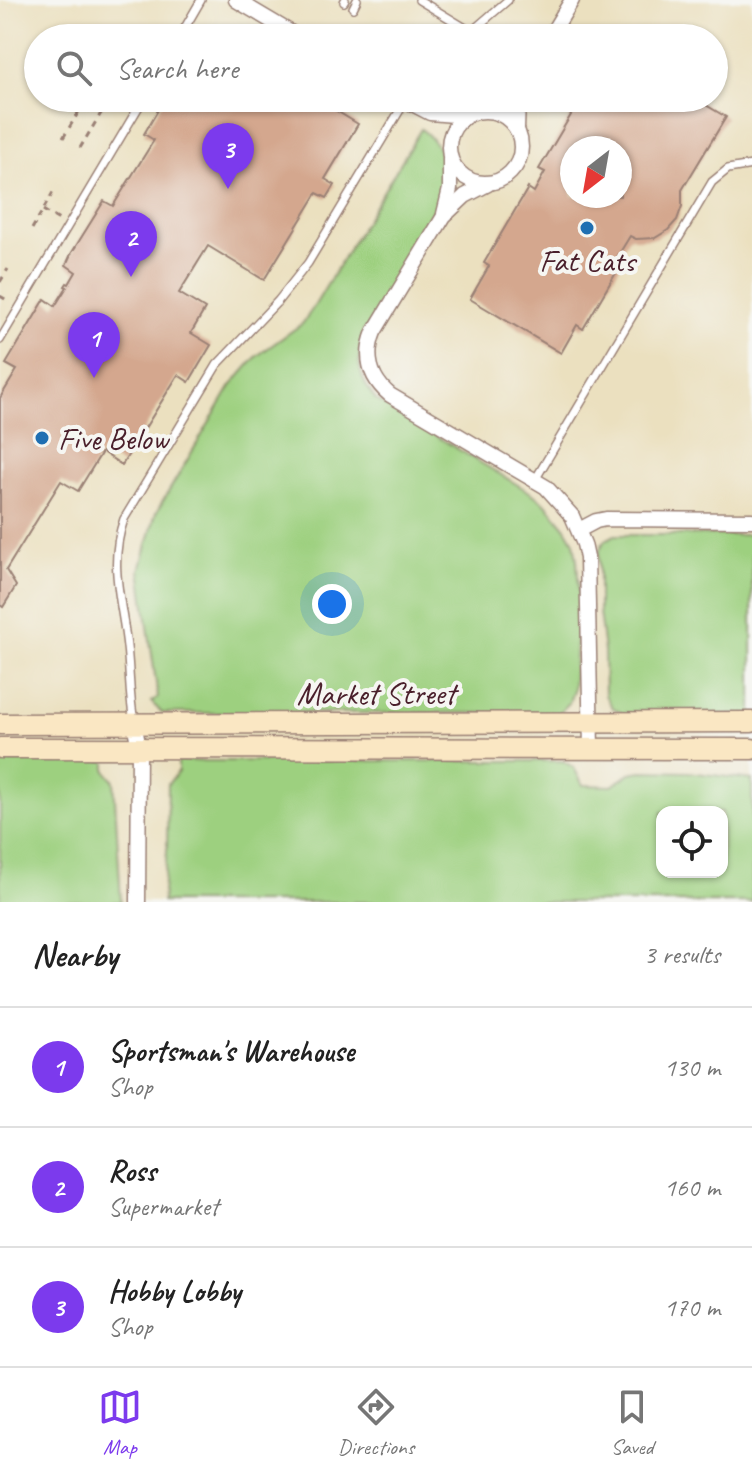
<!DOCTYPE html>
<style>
body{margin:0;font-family:Caveat,sans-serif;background:#f2f2f2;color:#222}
.controls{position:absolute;right:24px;bottom:24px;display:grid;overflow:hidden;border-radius:16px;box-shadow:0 2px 6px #0004}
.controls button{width:72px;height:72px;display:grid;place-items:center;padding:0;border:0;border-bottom:2px solid #e0e0e0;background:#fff;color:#222;font:40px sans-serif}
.compass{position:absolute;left:560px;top:136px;width:72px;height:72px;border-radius:50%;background:#fff;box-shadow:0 2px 6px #0004;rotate:211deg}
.you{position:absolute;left:332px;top:604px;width:28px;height:28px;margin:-20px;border:6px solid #fff;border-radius:50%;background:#1a73e8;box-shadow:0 0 0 12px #1a73e833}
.badge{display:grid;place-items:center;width:52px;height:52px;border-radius:50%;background:#7c3aed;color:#fff;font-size:26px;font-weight:700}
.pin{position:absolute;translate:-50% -66px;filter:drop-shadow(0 2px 4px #0008)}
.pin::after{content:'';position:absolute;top:42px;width:28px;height:24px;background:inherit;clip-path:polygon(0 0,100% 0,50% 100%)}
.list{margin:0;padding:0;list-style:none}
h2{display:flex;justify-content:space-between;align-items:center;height:104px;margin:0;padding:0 32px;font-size:34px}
h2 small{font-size:26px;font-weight:400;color:#767676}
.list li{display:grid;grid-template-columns:52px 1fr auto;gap:24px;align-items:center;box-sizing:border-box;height:120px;padding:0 32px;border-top:2px solid #e0e0e0}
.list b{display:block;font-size:30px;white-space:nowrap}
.list p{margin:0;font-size:26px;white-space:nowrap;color:#767676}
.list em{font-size:26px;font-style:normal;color:#767676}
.icon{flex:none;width:44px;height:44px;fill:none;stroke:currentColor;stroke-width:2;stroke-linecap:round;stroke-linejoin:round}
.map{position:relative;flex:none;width:752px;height:902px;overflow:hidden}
.search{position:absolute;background:#fff;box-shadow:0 2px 6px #0004;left:24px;right:24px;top:24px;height:88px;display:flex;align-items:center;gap:20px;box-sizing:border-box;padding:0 28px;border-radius:44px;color:#767676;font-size:30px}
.sheet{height:464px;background:#fff}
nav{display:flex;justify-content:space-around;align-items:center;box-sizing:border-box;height:112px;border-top:2px solid #e0e0e0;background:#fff;font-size:22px;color:#767676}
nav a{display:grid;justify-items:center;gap:4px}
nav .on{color:#7c3aed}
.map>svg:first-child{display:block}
.green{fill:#9dd07f;stroke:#747855;stroke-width:2;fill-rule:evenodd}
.building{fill:#d4a78e;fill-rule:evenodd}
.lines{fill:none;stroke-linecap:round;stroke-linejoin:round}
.lane-casing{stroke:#9a8075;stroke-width:10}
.street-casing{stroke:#9a8075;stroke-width:17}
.secondary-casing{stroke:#9a8075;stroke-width:23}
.path{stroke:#9a8075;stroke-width:3;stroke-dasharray:6 6;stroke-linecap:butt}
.lane{stroke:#fff;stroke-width:7}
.street{stroke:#fff;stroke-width:14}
.secondary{stroke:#fae7c3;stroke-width:20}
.poi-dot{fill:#1f6fb2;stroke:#f6f6f2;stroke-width:3}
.labels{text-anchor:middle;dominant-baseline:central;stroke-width:8;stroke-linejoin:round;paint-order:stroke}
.poi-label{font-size:32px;fill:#4a1f2b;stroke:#f6f6f2}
.street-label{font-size:32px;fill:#4a1f2b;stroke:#f6f6f2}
</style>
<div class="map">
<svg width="752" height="902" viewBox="0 0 752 902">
<rect width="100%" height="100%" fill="#f6f6f2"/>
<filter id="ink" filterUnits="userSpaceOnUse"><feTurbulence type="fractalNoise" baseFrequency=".0125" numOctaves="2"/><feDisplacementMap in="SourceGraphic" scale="16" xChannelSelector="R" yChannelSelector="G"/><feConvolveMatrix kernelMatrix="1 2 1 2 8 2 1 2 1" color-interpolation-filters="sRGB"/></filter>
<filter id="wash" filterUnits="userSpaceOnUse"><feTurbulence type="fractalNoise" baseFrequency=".006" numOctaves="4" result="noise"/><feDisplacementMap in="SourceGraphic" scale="32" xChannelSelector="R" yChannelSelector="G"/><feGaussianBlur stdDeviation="1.8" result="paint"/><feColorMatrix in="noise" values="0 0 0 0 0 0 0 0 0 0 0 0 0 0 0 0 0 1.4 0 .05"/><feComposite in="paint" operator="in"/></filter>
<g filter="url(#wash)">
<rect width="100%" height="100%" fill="#ebe0bf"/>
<!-- green -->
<g class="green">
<path d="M421,129c49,36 5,99 -17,138 -14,23 -28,47 -41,70 -8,25 -3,43 13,63l157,94 13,10 20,24 8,14 3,18 2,34 -6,96 -4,13 -10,10h-397l-11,-11 7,-5 -18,-127 16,-57 75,-127 26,-30 46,-33 12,-18z"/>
<polygon points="615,535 752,535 752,715 625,715 612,707 605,695 604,651 599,612 599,552 604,541"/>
<polygon points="0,761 106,761 106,771 114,781 121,902 0,902"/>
<path d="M178,761h385l11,7 9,17 29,1 18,-13 12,-2 47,1 63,8v122h-590l5,-50 1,-68 10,-12zM722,812v60h-60v-60z"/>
</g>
<g id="blocks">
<!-- building -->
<g class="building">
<polygon points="165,98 315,98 358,124 325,179 335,185 327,198 317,193 264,280 208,246 179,293 205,309 191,333 211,345 189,382 178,375 122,465 102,452 78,491 61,481 6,570 16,586 3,607 0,605 0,398 17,370 6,364 45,299 55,306 67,287 65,286 67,283 69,284 76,272 66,265 71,254 104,201 113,206 154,140 144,134"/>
<path d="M581,98h113l32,19 -44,73v16l-5,14 -9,10 -13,8 -19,1 -6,-3 -16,26 6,4 -37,63 -6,-4 -16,28 -91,-54 19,-33 -5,-3 44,-75 6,4 11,-20 -6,-3zM572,148h48v48h-48z"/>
</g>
</g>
</g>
<g filter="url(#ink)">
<use href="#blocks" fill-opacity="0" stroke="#9a8075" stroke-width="2"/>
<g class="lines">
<!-- lane casing -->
<g class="lane-casing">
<g id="lane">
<polyline points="419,0 472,32"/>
<polyline points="344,2 345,0"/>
<polyline points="353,8 357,0"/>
<polyline points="179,38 201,0"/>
<polyline points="464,38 508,0"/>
<polyline points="0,340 144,98"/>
<polyline points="535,480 712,182 728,169 752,165"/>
<path d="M134,721c-5,-25 -4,-49 -7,-74 -5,-47 -19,-82 -3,-128l93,-154 61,-64 30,-38 98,-163"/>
</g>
</g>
<!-- street casing -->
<g class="street-casing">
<g id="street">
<polyline points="236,0 300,38"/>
<polyline points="549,38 572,0"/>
<polyline points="401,98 430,113 466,116"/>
<circle cx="485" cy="147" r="36"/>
<polyline points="479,111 503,98"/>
<polyline points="517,130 518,98"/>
<path d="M488,184l-23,12 -21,20 -70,116c-10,25 -4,46 16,63l156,92 26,29 12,28 3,14 4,190"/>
<polyline points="444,214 450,189 450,159"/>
<polyline points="579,530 596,521 606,519 752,520"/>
<polyline points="134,723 139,748 138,902"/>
</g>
</g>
<!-- secondary casing -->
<g class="secondary-casing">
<g id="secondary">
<polyline points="0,724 752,722"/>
<polyline points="0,748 752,749"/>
</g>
</g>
<!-- path -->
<g class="path">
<polyline points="63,138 87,98"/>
<polyline points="80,148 109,100"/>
<polyline points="43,210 59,220"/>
<polyline points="32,229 55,189"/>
<polyline points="0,282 8,269"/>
<polyline points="0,296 10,302"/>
</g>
<!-- lane -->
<use href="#lane" class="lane"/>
<!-- street -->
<use href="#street" class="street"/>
<!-- secondary -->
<use href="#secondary" class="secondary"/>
</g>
</g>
<!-- markers -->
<g class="poi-dot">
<circle cx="587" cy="228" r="8"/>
<circle cx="42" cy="438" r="8"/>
</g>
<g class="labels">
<!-- poi labels -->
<g class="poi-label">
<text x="587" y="260">Fat Cats</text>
<text x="58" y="438" text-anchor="start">Five Below</text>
</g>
<!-- street labels -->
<g class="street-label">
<text x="376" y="693">Market Street</text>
</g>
</g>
</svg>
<div class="controls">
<button><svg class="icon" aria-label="locate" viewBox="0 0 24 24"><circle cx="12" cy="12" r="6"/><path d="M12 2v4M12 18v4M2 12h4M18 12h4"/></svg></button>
</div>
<svg class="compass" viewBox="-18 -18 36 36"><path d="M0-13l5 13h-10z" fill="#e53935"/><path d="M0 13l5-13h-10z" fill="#767676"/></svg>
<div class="you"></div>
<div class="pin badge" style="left:94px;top:378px">1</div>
<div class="pin badge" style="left:131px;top:277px">2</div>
<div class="pin badge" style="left:228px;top:189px">3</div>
<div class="search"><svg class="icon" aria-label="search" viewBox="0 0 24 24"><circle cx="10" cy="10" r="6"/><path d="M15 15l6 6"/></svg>Search here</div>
</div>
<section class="sheet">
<h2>Nearby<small>3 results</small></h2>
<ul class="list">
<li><span class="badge">1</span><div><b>Sportsman's Warehouse</b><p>Shop</p></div><em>130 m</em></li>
<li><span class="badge">2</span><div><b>Ross</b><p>Supermarket</p></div><em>160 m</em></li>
<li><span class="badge">3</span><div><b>Hobby Lobby</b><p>Shop</p></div><em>170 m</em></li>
</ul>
</section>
<nav>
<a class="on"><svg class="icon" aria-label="map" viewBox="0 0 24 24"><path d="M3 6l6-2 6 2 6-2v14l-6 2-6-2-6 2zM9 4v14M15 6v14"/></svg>Map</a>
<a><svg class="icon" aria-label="directions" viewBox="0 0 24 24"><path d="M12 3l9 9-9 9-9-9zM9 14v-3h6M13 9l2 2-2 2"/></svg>Directions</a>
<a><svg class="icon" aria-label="saved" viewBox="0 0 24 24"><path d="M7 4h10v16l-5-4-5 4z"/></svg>Saved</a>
</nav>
